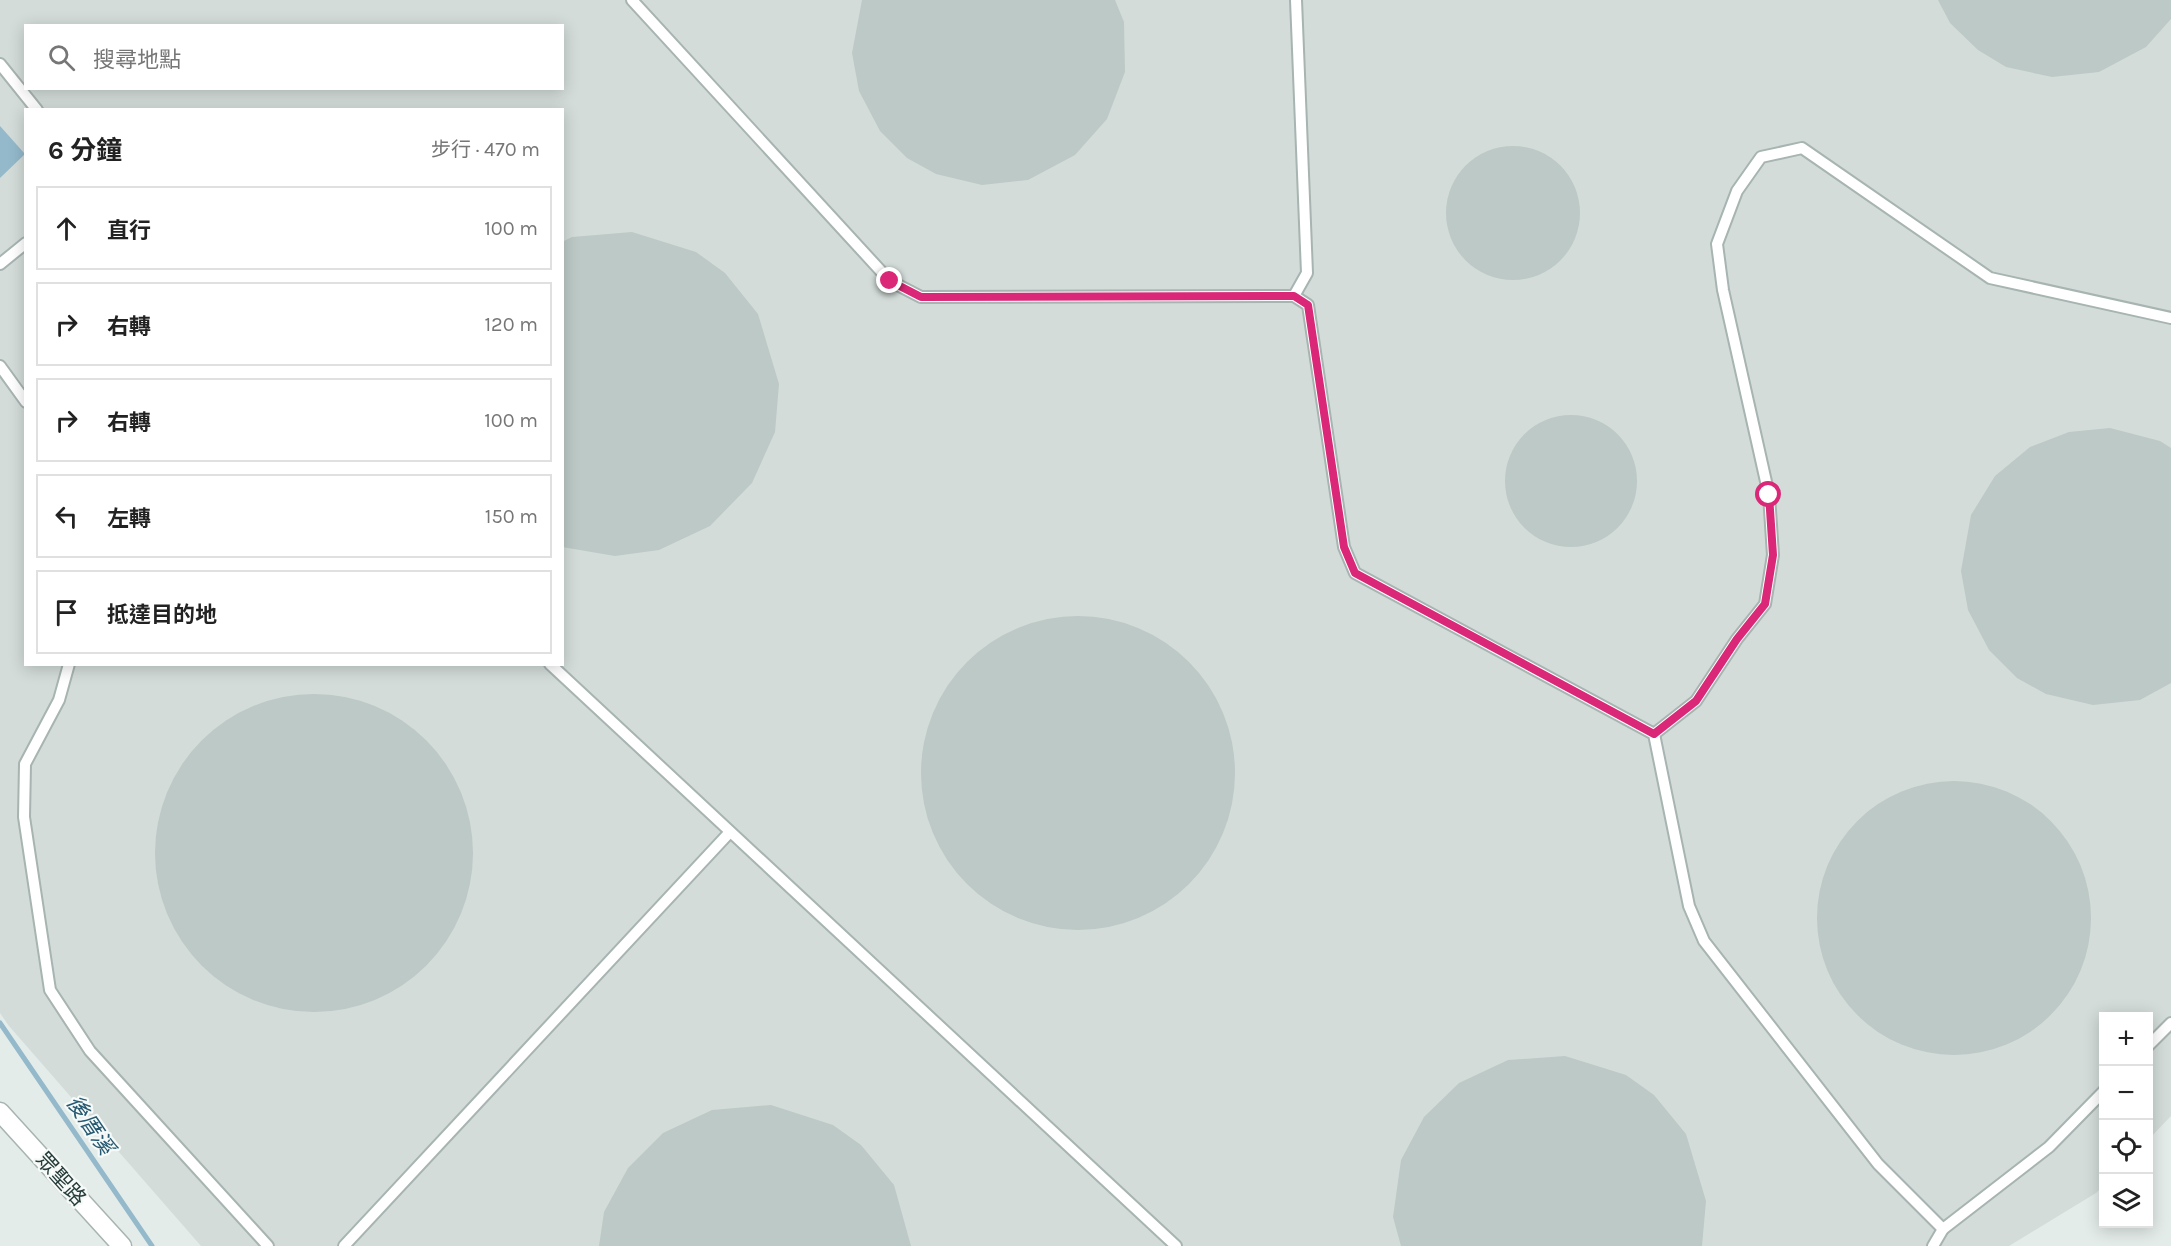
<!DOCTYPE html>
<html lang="zh-TW">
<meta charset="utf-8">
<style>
body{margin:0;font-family:Karla,"Noto Sans TC",sans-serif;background:#f2f2f2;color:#222}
.controls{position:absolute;right:18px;bottom:18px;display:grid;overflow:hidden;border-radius:0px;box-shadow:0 3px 15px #0003}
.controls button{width:54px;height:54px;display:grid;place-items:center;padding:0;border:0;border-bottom:2px solid #e0e0e0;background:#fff;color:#222;font:30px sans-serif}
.stop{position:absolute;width:18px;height:18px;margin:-14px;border:4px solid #db2777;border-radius:50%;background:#fff}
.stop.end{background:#db2777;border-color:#fff;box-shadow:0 2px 6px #0008}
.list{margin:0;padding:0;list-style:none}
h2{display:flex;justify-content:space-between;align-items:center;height:78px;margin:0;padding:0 24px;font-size:26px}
h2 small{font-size:20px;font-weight:400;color:#767676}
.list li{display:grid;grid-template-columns:39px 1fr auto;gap:18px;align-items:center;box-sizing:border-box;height:84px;margin:0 12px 12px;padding:0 12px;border:2px solid #e0e0e0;border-radius:0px}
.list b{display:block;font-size:22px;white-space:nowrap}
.list em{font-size:20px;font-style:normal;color:#767676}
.icon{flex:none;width:33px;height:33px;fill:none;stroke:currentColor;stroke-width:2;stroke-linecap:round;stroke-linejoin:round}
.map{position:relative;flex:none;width:2171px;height:1246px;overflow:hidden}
.search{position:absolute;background:#fff;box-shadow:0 3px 15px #0003;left:24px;top:24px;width:540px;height:66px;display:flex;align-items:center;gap:15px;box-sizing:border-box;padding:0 21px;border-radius:0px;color:#767676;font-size:22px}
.panel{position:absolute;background:#fff;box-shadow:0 3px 15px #0003;left:24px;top:108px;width:540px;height:558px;border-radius:0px}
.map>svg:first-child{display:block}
.built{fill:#d3dcd9;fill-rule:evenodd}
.water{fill:#93b9cb}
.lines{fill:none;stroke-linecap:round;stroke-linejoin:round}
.stream{stroke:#93b9cb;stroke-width:5}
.building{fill:#bdc9c6}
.service-casing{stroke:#a7b4b1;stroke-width:14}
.minor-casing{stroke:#a7b4b1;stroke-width:21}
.service{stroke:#fff;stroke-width:10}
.minor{stroke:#fff;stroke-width:18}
.route{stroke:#db2777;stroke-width:8}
.labels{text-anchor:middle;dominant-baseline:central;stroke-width:4.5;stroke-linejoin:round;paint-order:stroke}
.street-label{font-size:21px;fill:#263c39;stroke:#f5f9f7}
.water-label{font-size:22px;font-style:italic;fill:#265971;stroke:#f5f9f7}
</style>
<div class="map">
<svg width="2171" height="1246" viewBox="0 0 2171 1246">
<rect width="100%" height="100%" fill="#e4ecea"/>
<!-- built -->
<path class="built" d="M0,0h2171v1116l-22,23 -1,-123h-44l-1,170 -7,7 -87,53h-1808l-192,-220 -9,-13zM26,26h536v62h-536zM26,110h536v554h-536z"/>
<!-- water -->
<polygon class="water" points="0,126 25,154 0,178"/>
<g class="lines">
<!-- stream -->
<polyline class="stream" points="0,1023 152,1246"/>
</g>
<!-- building -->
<g class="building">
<polygon points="862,0 1115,0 1124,22 1125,72 1107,119 1075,155 1028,180 982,185 936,174 907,158 880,131 859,91 852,53"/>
<polygon points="1938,0 2171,0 2171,19 2146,47 2099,72 2052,77 2006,67 1978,50 1950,23"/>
<circle cx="1513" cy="213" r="67"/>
<polygon points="632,232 696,252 725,273 758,314 779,384 775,432 752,483 710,526 659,550 615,556 562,547 562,242 572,237"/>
<circle cx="1571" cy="481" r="66"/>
<polygon points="2110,428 2160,441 2171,448 2171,683 2140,700 2093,705 2046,694 2017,678 1989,650 1968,610 1961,571 1971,515 1995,476 2030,447 2069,432"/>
<circle cx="1078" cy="773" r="157"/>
<circle cx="314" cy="853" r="159"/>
<circle cx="1954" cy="918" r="137"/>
<polygon points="1565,1056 1626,1075 1654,1095 1686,1134 1706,1201 1702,1246 1401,1246 1393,1217 1401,1160 1424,1117 1459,1083 1508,1060"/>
<polygon points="771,1105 833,1125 861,1145 894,1185 911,1246 599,1246 604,1212 628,1168 663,1133 712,1110"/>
</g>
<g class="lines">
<!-- service casing -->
<g class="service-casing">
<g id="service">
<polyline points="632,0 890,281 921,297 1294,296 1308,305 1344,547 1355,573 1654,734 1689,906 1704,941 1878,1164 1943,1229"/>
<polyline points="0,64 37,110"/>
<polyline points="0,264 26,243"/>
<polyline points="1294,296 1307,273 1296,0"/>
<polyline points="0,366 26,402"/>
<polyline points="69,664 59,700 25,764 24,817 50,990 90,1051 268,1246"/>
<polyline points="550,664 1176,1246"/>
<polyline points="1654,734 1696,701 1737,639 1765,604 1773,555 1769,495 1723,290 1717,244 1737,191 1761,157 1802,148 1990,278 2171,318"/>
<polyline points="2148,1046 2171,1023"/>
<polyline points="344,1246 730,832"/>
<polyline points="1933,1246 1943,1229 2049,1147 2104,1091"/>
</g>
</g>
<!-- minor casing -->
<g class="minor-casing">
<polyline id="minor" points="0,1112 122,1246"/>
</g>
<!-- service -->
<use href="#service" class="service"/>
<!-- minor -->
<use href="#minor" class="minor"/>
</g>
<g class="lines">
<!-- route -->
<polyline class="route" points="890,281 921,297 1294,296 1308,305 1344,547 1355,573 1654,734 1696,701 1737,639 1765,604 1773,555 1769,495"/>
</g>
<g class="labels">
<!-- street labels -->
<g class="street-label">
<text transform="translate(61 1179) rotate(48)">眾聖路</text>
</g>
<!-- water labels -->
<g class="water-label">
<text transform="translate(90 1125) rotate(56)">後厝溪</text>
</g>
</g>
</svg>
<div class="controls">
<button>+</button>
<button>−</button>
<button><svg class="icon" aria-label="locate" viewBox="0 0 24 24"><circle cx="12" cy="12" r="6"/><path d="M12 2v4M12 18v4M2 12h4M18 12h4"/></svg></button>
<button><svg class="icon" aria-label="layers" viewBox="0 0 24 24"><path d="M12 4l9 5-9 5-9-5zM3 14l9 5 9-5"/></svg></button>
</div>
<div class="stop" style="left:1769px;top:495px"></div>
<div class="stop end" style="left:890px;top:281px"></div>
<div class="search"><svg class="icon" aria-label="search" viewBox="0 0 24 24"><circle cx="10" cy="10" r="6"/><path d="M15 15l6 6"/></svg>搜尋地點</div>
<section class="panel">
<h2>6 分鐘<small>步行 · 470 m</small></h2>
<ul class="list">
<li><svg class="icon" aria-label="ahead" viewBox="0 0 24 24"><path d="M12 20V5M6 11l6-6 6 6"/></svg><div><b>直行</b></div><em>100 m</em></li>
<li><svg class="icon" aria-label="right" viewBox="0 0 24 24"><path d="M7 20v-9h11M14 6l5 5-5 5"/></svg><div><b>右轉</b></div><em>120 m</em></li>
<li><svg class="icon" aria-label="right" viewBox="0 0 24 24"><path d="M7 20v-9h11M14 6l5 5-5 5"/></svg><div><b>右轉</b></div><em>100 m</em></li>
<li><svg class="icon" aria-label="left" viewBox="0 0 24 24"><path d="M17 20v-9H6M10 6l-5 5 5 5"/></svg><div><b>左轉</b></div><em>150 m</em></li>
<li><svg class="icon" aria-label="arrive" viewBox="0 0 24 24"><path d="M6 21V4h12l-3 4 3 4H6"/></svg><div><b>抵達目的地</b></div></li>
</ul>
</section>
</div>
